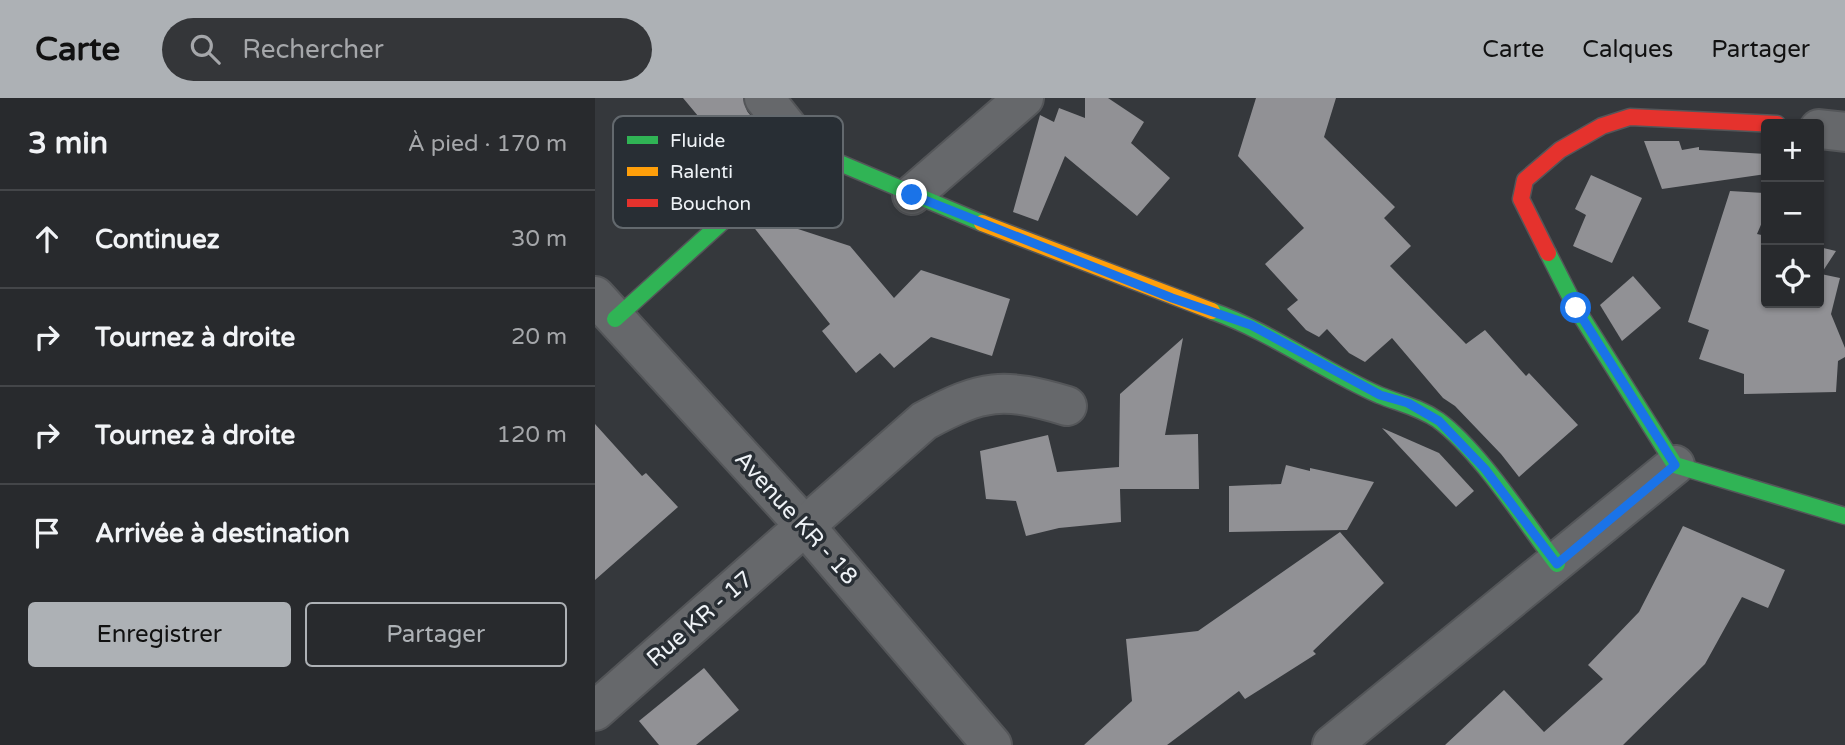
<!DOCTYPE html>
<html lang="fr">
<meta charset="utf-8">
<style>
body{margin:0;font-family:"Varela Round",sans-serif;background:#343639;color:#f1f3f6}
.controls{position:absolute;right:21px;top:21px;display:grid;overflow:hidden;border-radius:7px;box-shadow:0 2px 5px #0004}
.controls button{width:63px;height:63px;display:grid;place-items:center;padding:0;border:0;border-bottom:2px solid #444649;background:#282a2d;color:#f1f3f6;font:35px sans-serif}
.stop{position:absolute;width:21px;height:21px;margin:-16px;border:5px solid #1a73e8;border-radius:50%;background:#fff}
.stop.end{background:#1a73e8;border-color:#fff;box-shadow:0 2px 7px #0008}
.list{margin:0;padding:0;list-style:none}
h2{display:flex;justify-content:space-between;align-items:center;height:91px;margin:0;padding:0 28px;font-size:30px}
h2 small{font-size:23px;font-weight:400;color:#a5a7aa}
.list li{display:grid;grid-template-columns:46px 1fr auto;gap:21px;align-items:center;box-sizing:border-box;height:98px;padding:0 28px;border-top:2px solid #444649}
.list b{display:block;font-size:26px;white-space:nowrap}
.list em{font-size:23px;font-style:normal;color:#a5a7aa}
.actions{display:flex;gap:14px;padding:21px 28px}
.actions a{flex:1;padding:16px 0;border:2px solid #adb1b5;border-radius:7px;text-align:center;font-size:24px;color:#adb1b5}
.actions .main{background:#adb1b5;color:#111}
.icon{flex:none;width:38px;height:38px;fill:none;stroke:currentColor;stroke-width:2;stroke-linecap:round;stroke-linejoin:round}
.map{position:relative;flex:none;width:1250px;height:647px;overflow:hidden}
header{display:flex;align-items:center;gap:42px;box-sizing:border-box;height:98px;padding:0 35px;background:#adb1b5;color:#111}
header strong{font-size:33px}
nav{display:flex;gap:38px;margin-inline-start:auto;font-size:24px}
.search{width:490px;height:63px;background:#343639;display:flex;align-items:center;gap:18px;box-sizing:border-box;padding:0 24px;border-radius:38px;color:#a5a7aa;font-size:26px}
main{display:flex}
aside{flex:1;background:#282a2d}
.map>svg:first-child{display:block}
.building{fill:#919195}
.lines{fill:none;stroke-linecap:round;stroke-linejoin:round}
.street-casing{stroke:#545659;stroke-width:42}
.fast-casing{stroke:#545659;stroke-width:19}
.slow-casing{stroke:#545659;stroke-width:19}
.jam-casing{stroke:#545659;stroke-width:19}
.street{stroke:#66686b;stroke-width:38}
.fast{stroke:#30b455;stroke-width:16}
.slow{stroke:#ff9f0a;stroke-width:16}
.jam{stroke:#e5322d;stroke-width:16}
.route{stroke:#1a73e8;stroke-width:9}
.labels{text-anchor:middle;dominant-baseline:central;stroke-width:7;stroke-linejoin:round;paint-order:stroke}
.street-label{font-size:23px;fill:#eef2f6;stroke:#282e34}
.key{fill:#282e34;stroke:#63696e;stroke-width:2}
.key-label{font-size:19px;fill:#eef2f6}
</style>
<header>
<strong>Carte</strong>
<div class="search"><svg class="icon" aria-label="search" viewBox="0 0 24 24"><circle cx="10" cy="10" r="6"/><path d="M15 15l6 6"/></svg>Rechercher</div>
<nav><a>Carte</a><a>Calques</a><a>Partager</a></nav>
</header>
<main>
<aside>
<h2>3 min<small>À pied · 170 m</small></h2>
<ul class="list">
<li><svg class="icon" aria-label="ahead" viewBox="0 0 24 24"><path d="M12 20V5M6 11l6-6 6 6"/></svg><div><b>Continuez</b></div><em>30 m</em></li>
<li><svg class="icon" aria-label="right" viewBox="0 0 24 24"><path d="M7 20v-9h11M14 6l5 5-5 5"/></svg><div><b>Tournez à droite</b></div><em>20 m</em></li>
<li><svg class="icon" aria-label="right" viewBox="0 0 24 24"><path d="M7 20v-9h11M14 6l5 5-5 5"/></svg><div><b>Tournez à droite</b></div><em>120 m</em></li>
<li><svg class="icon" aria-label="arrive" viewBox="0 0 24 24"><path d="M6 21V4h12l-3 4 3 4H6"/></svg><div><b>Arrivée à destination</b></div></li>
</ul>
<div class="actions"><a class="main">Enregistrer</a><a>Partager</a></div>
</aside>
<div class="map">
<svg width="1250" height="647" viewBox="0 0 1250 647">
<rect width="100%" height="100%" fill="#35383c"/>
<!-- building -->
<g class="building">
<polygon points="88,0 148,0 152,13 165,30 134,55"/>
<polygon points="490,0 513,0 549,24 536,45 575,80 542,118 470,58 443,123 418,114 445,17 459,24 464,10 490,20"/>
<polygon points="661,0 741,0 729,39 800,109 789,120 816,148 795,168 871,246 890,232 931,278 934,275 983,327 924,379 906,356 860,308 848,300 797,240 770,264 754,255 732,231 724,239 711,232 692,211 703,202 670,166 709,130 643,58"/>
<polygon points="1049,43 1084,43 1087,52 1104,49 1104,52 1171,56 1171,76 1067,91"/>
<polygon points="996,77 1047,100 1017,165 978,148 991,117 980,111"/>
<polygon points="1135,93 1169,95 1168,122 1162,136 1171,138 1171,205 1224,205 1224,149 1241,153 1226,176 1245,180 1236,216 1250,250 1250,259 1243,263 1241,294 1149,296 1149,276 1104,261 1114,232 1093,224"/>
<polygon points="166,119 255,148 299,200 326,172 415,201 397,258 336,239 299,270 285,255 261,275 227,233 235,226 157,127"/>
<polygon points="1038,178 1066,210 1027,243 1005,207"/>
<polygon points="588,240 570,337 603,336 604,391 525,391 526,424 464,430 431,438 421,403 391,401 385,353 453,337 462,374 524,369 525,296"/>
<polygon points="0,326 47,378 51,375 83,409 0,482"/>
<polygon points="787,330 844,355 879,393 861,409"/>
<polygon points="691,367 715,373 715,370 779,384 752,432 634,434 634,388 686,386"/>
<polygon points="1088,428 1190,472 1173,510 1147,499 1110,566 1028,647 850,647 909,592 949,634 1008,581 993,567 1044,514"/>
<polygon points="745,434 789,485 718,553 721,556 650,601 644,593 572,647 489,647 537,603 531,541 603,533"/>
<polygon points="109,570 144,612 101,647 64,647 44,623"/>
</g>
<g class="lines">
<!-- street casing -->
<g class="street-casing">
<g id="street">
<polyline points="169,0 209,50"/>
<polyline points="1224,31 1250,34"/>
<polyline points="317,97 429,0"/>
<polyline points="0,198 210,428 397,647"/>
<path d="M0,613l329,-290c59,-32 79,-34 143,-15"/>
<polyline points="737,647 1080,367"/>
</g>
</g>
<!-- fast casing -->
<g class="fast-casing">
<g id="fast">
<polyline points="953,155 981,210 1080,367 1250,418"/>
<path d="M617,213c59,21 110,59 167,84 20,8 40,12 59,25 41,30 87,102 119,144"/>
<polyline points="20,221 209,50 387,125"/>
</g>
</g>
<!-- slow casing -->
<g class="slow-casing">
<polyline id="slow" points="387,125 617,213"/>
</g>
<!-- jam casing -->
<g class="jam-casing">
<polyline id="jam" points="953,155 926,101 930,82 965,52 1007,28 1035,19 1182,26"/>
</g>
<!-- street -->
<use href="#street" class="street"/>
<!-- fast -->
<use href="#fast" class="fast"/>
<!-- slow -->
<use href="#slow" class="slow"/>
<!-- jam -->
<use href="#jam" class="jam"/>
</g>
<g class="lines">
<!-- route -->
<polyline class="route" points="317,97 577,200 656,227 785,297 813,305 844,323 890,371 962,466 1080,367 981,210"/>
</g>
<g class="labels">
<!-- street labels -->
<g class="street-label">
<text transform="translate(201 420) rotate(48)">Avenue KR - 18</text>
<text transform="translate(105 521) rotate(-41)">Rue KR - 17</text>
</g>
</g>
<!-- legend -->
<rect x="18" y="18" width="230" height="112" rx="10" class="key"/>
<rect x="32" y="38" width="31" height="8" fill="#30b455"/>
<rect x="32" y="69" width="31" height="9" fill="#ff9f0a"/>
<rect x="32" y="101" width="31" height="8" fill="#e5322d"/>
<g class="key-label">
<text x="75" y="49">Fluide</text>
<text x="75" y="80">Ralenti</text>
<text x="75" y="112">Bouchon</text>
</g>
</svg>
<div class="controls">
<button>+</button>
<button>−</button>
<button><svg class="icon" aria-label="locate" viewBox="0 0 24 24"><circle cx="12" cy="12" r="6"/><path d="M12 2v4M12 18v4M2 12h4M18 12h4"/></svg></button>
</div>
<div class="stop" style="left:981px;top:210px"></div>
<div class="stop end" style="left:317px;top:97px"></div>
</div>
</main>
